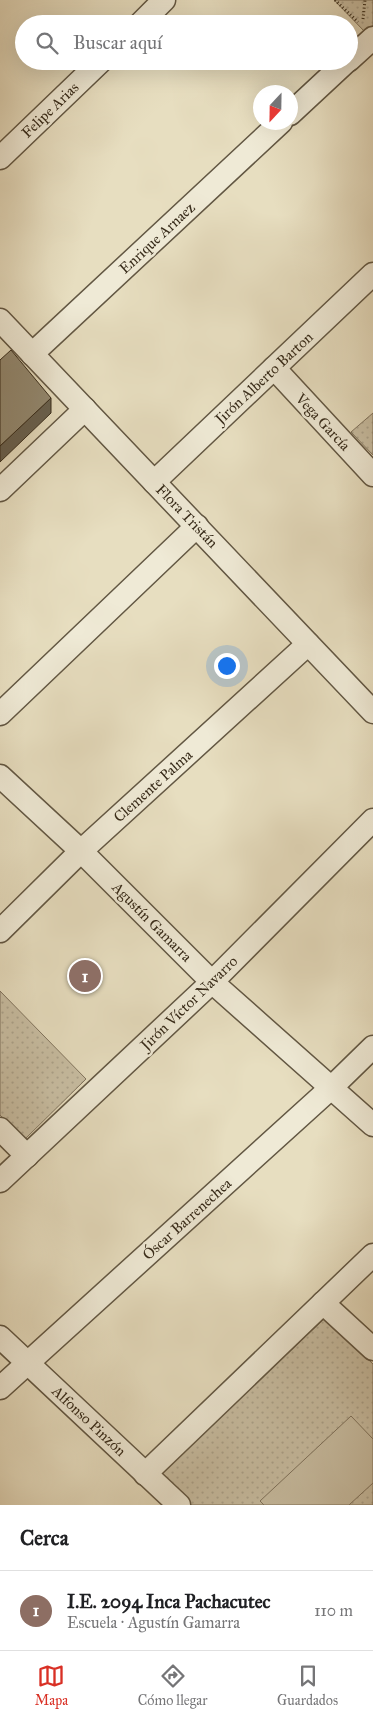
<!DOCTYPE html>
<html lang="es">
<meta charset="utf-8">
<style>
body{margin:0;font-family:"IM FELL Great Primer",serif;background:#f2f2f2;color:#202124}
.compass{position:absolute;left:253px;top:85px;width:45px;height:45px;border-radius:50%;background:#fff;box-shadow:0 5px 20px #0002;rotate:202deg}
.you{position:absolute;left:226px;top:665px;width:18px;height:18px;margin:-12px;border:4px solid #fff;border-radius:50%;background:#1a73e8;box-shadow:0 0 0 8px #1a73e833}
.badge{display:grid;place-items:center;width:32px;height:32px;border-radius:50%;background:#d93025;color:#fff;font-size:16px;font-weight:700}
.pin{position:absolute;translate:-50% -50%;border:2px solid #fff;box-shadow:0 1px 5px #0006}
.list{margin:0;padding:0;list-style:none}
h2{display:flex;justify-content:space-between;align-items:center;height:65px;margin:0;padding:0 20px;font-size:21px}
h2 small{font-size:16px;font-weight:400;color:#757577}
.list li{display:grid;grid-template-columns:32px 1fr auto;gap:15px;align-items:center;box-sizing:border-box;height:80px;padding:0 20px;border-top:1px solid #e0e0e0}
.list b{display:block;font-size:19px;white-space:nowrap}
.list p{margin:0;font-size:16px;white-space:nowrap;color:#757577}
.list em{font-size:16px;font-style:normal;color:#757577}
.icon{flex:none;width:28px;height:28px;fill:none;stroke:currentColor;stroke-width:2;stroke-linecap:round;stroke-linejoin:round}
.map{position:relative;flex:none;width:373px;height:1505px;overflow:hidden}
.search{position:absolute;background:#fff;box-shadow:0 5px 20px #0002;left:15px;right:15px;top:15px;height:55px;display:flex;align-items:center;gap:12px;box-sizing:border-box;padding:0 18px;border-radius:28px;color:#757577;font-size:19px}
.sheet{height:145px;background:#fff}
nav{display:flex;justify-content:space-around;align-items:center;box-sizing:border-box;height:70px;border-top:1px solid #e0e0e0;background:#fff;font-size:14px;color:#757577}
nav a{display:grid;justify-items:center;gap:2px}
nav .on{color:#d93025}
.map>svg:first-child{display:block}
.park{fill:url(#park-dots);stroke:#80745e}
.pitch{fill:#c9bfa4;stroke:#80745e}
.lines{fill:none;stroke-linecap:round;stroke-linejoin:round}
.minor-casing{stroke:#625743;stroke-width:25}
.path{stroke:#362a19;stroke-width:3;stroke-dasharray:1 2.5;stroke-linecap:butt}
.minor{stroke:#efead6;stroke-width:22}
.shaded-wall{fill:#665f4e;stroke:#362a19}
.building{fill:#928870;stroke:#362a19}
.labels{text-anchor:middle;dominant-baseline:central;stroke-width:5;stroke-linejoin:round;paint-order:stroke}
.street-label{font-size:15px;fill:#362a19;stroke:#efead6}
</style>
<div class="map">
<svg width="373" height="1505" viewBox="0 0 373 1505">
<defs>
<pattern id="park-dots" width="8" height="8" patternUnits="userSpaceOnUse" patternTransform="scale(1.25)"><rect width="8" height="8" fill="#c9bfa4"/><path d="M2 2h.1M6 6h.1" fill="none" stroke="#ada48d" stroke-width="1.8" stroke-linecap="round"/></pattern>
</defs>
<rect width="100%" height="100%" fill="#e7dec0"/>
<filter id="stains"><feTurbulence type="fractalNoise" baseFrequency=".004" numOctaves="4"/><feColorMatrix values="0 0 0 0 .2 0 0 0 0 .09 0 0 0 0 .02 0 0 0 .5 -.17"/></filter>
<radialGradient id="worn" r=".72"><stop offset=".6" stop-color="#630" stop-opacity="0"/><stop offset="1" stop-color="#630" stop-opacity=".3"/></radialGradient>
<!-- park -->
<g class="park">
<polygon points="334,0 373,0 373,25 365,32"/>
<polygon points="373,413 373,455 351,432"/>
<polygon points="0,991 86,1079 24,1140 0,1115"/>
<polygon points="325,1318 373,1364 373,1505 190,1505 159,1475"/>
</g>
<!-- pitch -->
<polygon class="pitch" points="351,1416 373,1439 373,1483 349,1505 264,1505 260,1501"/>
<g class="lines">
<!-- minor casing -->
<g class="minor-casing">
<g id="minor">
<polyline points="140,24 164,0"/>
<polyline points="349,60 373,38"/>
<polyline points="290,114 347,61"/>
<polyline points="0,158 101,61"/>
<polyline points="0,320 373,712"/>
<polyline points="32,354 281,122"/>
<polyline points="274,368 373,475"/>
<polyline points="154,482 373,274"/>
<polyline points="0,490 85,409"/>
<polyline points="0,714 197,526"/>
<polyline points="0,776 81,851 212,982 373,1125"/>
<polyline points="0,931 81,851 308,644"/>
<polyline points="0,1129 27,1156"/>
<polyline points="0,1181 212,982 373,820"/>
<polyline points="323,1303 373,1349"/>
<polyline points="0,1337 179,1505"/>
<polyline points="0,1388 332,1087 373,1047"/>
<polyline points="145,1474 373,1255"/>
</g>
</g>
<!-- path -->
<g class="path">
<polyline points="335,0 358,22"/>
<polyline points="363,19 365,0"/>
</g>
<!-- minor -->
<use href="#minor" class="minor"/>
</g>
<!-- shaded-wall -->
<polygon class="shaded-wall" points="51,398 51,413 0,462 0,446"/>
<!-- building -->
<polygon class="building" points="11,350 51,398 0,446 0,360"/>
<g class="labels">
<!-- street labels -->
<g class="street-label">
<text transform="translate(50 110) rotate(-44)">Felipe Arias</text>
<text transform="translate(157 238) rotate(-43)">Enrique Arnaez</text>
<text transform="translate(264 378) rotate(-43)">Jirón Alberto Barton</text>
<text transform="translate(323 422) rotate(47)">Vega García</text>
<text transform="translate(187 516) rotate(46)">Flora Tristán</text>
<text transform="translate(153 786) rotate(-42)">Clemente Palma</text>
<text transform="translate(152 922) rotate(45)">Agustín Gamarra</text>
<text transform="translate(189 1003) rotate(-44)">Jirón Víctor Navarro</text>
<text transform="translate(187 1219) rotate(-42)">Óscar Barrenechea</text>
<text transform="translate(89 1421) rotate(43)">Alfonso Pinzón</text>
</g>
</g>
<rect width="100%" height="100%" filter="url(#stains)"/>
<rect width="100%" height="100%" fill="url(#worn)"/>
</svg>
<svg class="compass" viewBox="-18 -18 36 36"><path d="M0-13l5 13h-10z" fill="#e53935"/><path d="M0 13l5-13h-10z" fill="#757577"/></svg>
<div class="you"></div>
<div class="pin badge" style="left:85px;top:976px;background:#8d6e63">1</div>
<div class="search"><svg class="icon" aria-label="search" viewBox="0 0 24 24"><circle cx="10" cy="10" r="6"/><path d="M15 15l6 6"/></svg>Buscar aquí</div>
</div>
<section class="sheet">
<h2>Cerca<small></small></h2>
<ul class="list">
<li><span class="badge" style="background:#8d6e63">1</span><div><b>I.E. 2094 Inca Pachacutec</b><p>Escuela · Agustín Gamarra</p></div><em>110 m</em></li>
</ul>
</section>
<nav>
<a class="on"><svg class="icon" aria-label="map" viewBox="0 0 24 24"><path d="M3 6l6-2 6 2 6-2v14l-6 2-6-2-6 2zM9 4v14M15 6v14"/></svg>Mapa</a>
<a><svg class="icon" aria-label="directions" viewBox="0 0 24 24"><path d="M12 3l9 9-9 9-9-9zM9 14v-3h6M13 9l2 2-2 2"/></svg>Cómo llegar</a>
<a><svg class="icon" aria-label="saved" viewBox="0 0 24 24"><path d="M7 4h10v16l-5-4-5 4z"/></svg>Guardados</a>
</nav>
